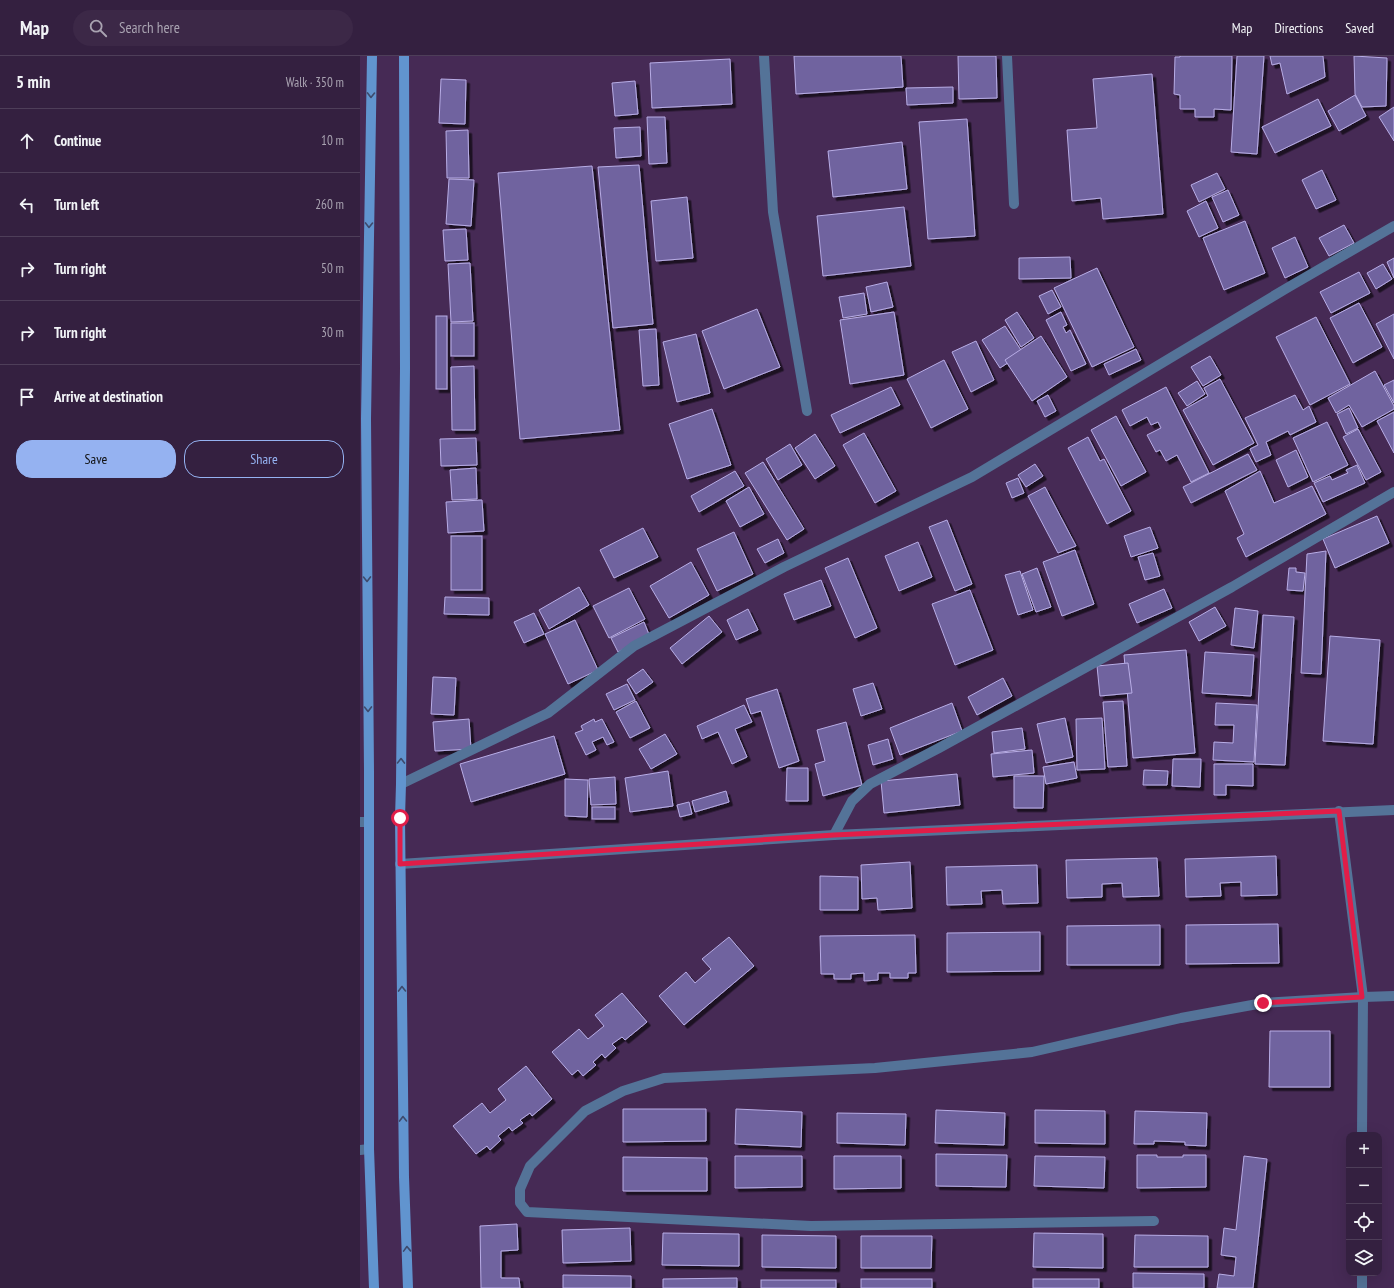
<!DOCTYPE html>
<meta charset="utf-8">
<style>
body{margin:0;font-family:"PT Sans Narrow",sans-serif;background:#3c2847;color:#f1f3f6}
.controls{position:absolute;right:12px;bottom:12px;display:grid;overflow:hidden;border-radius:8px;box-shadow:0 4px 16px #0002}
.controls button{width:36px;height:36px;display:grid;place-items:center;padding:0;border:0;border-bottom:1px solid #4e3e59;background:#342040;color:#f1f3f6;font:20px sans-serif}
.stop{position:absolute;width:12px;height:12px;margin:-9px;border:3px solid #e11d48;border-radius:50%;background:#fff}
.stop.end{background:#e11d48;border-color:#fff;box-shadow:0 1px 4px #0008}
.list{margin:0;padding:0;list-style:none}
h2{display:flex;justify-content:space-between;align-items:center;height:52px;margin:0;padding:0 16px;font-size:17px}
h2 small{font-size:13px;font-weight:400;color:#a9a3b1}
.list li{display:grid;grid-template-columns:26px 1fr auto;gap:12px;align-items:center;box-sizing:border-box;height:64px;padding:0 16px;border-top:1px solid #4e3e59}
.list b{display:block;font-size:15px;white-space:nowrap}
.list em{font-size:13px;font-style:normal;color:#a9a3b1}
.actions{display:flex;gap:8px;padding:12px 16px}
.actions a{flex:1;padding:9px 0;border:1px solid #95b2f1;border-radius:16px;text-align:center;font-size:14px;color:#95b2f1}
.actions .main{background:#95b2f1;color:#111}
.icon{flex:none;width:22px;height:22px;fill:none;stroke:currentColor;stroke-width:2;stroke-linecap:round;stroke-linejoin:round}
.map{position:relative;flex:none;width:1034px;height:1232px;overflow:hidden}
header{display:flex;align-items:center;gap:24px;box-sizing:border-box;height:56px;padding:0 20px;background:#342040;border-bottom:1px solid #4e3e59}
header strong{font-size:19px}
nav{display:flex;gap:22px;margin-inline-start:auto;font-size:14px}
.search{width:280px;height:36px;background:#3c2847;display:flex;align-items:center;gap:10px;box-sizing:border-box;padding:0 14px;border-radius:22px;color:#a9a3b1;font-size:15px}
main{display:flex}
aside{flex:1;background:#342040}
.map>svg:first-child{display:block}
.building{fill:#70639f;stroke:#b8ade6;filter:url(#shadow)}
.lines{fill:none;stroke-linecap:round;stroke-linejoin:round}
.service{stroke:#547398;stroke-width:10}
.minor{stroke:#547398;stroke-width:10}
.secondary{stroke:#6194cf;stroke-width:10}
.oneway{stroke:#3e4a6d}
.route{stroke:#e11d48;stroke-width:5}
</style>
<header>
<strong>Map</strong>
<div class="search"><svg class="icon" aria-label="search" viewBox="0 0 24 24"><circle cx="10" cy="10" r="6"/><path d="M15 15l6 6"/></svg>Search here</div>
<nav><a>Map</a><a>Directions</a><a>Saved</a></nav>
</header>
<main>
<aside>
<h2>5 min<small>Walk · 350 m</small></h2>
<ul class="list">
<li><svg class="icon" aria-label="ahead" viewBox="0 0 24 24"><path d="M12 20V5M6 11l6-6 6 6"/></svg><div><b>Continue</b></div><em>10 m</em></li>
<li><svg class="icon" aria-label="left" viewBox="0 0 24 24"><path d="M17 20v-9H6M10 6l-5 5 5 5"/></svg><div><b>Turn left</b></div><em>260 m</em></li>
<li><svg class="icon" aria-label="right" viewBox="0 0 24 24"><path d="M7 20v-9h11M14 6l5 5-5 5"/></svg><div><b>Turn right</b></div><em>50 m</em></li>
<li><svg class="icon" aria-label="right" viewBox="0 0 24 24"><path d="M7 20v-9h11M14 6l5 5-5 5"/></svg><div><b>Turn right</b></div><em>30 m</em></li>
<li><svg class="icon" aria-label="arrive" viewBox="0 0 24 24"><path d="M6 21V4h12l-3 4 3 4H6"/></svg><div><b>Arrive at destination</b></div></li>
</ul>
<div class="actions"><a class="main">Save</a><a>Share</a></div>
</aside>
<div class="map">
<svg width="1034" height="1232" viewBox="0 0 1034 1232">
<defs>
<filter id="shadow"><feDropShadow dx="3.5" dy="3.5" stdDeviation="0" flood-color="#0009"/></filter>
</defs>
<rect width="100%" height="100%" fill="#462a55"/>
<!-- building -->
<g class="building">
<polygon points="434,0 541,0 543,31 436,38"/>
<polygon points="598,0 636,0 637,42 599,43"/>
<polygon points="820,0 872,0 871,54 854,53 854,61 835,61 835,53 820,53 820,39 814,38 815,1 820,1"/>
<polygon points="877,0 904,0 897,98 871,96"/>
<polygon points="910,0 963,0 965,21 927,38 920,7 912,9"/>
<polygon points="994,0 1027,2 1026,50 1002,51 995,38"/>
<polygon points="370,3 372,48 292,52 290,7"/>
<polygon points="792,18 803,158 743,163 741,142 712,145 707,74 737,72 733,23"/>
<polygon points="81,23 106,24 105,68 79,67"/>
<polygon points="275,25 278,58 255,60 252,27"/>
<polygon points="593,31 593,47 547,49 546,32"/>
<polygon points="995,39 1006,60 979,75 968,55"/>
<polygon points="958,43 971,70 915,97 902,71"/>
<polygon points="1034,51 1034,85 1019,61"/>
<polygon points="287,61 305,61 307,107 289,108"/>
<polygon points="607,63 615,180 568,183 559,66"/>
<polygon points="280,71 281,100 256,102 254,72"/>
<polygon points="108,74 109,122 87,122 86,75"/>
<polygon points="542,86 547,133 473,141 468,95"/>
<polygon points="279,109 293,268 253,272 238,111"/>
<polygon points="232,110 260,374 160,383 138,117"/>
<polygon points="962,114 976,144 956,153 942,124"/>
<polygon points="857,117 865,133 839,146 831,129"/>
<polygon points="89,123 114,124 111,170 86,168"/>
<polygon points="868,134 879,159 863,166 852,141"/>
<polygon points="327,141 333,202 296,205 291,145"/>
<polygon points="846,145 858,172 839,181 827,155"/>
<polygon points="544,151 551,210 463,220 457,160"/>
<polygon points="885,165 905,217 864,234 843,182"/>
<polygon points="984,169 994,187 969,200 959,182"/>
<polygon points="106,173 108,204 85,205 83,174"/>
<polygon points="935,181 948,211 925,222 912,192"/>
<polygon points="710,201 711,222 659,223 659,202"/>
<polygon points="1034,202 1034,222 1027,206"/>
<polygon points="110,207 113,265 91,266 88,208"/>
<polygon points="1023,208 1032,223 1016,233 1007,217"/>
<polygon points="737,212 774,291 732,311 694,232"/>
<polygon points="999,216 1010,237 971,257 960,236"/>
<polygon points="527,226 533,251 511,256 506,231"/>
<polygon points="692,234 701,251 688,258 679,240"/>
<polygon points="504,237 507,258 483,262 479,241"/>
<polygon points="999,247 1022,291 993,307 970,262"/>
<polygon points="397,253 420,311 364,333 342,275"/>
<polygon points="534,256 544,319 490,328 480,264"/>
<polygon points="657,256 674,282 661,291 645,264"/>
<polygon points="701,256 707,269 703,271 706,277 710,274 726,308 711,315 686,264"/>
<polygon points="1034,258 1034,303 1016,268"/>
<rect x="76" y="260" width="11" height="73"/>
<polygon points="956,261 990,328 950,349 916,281"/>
<rect x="91" y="267" width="23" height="33"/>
<polygon points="645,270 663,297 640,312 622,284"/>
<polygon points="296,273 299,329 283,330 279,274"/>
<polygon points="336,278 350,337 317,346 303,286"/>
<polygon points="681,280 707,321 672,345 645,304"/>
<polygon points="616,285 634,324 611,336 592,296"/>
<polygon points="776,293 781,304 749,319 744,308"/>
<polygon points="850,300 861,319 843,330 831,311"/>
<polygon points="584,304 608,353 571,372 547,323"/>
<polygon points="114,310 115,374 92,374 91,311"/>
<polygon points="1015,315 1034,350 1034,353 1002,371 989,349 976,357 968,342"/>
<polygon points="860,323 894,387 853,409 823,354 848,340 844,332"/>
<polygon points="1034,324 1034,347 1024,329"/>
<polygon points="837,325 845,338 827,350 818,337"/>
<polygon points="531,331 540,349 480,377 471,359"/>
<polygon points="806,331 849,417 831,426 817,399 806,405 800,394 796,396 787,379 801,372 798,366 791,369 787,361 770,370 762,354"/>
<polygon points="688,339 696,355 685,361 677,345"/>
<polygon points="935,339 943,354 949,350 956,366 930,379 928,375 906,386 911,399 896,406 890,393 898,389 885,362"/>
<polygon points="989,352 998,372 986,378 977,358"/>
<polygon points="352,353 371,409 327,423 309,368"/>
<polygon points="1034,356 1034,397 1017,365"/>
<polygon points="756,360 786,416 761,430 731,374"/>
<polygon points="967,366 988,409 953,426 933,382"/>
<polygon points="998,373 1021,416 1006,424 983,381"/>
<polygon points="504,377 536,435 515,447 483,389"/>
<polygon points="455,378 475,410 455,423 435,392"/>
<polygon points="728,381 740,405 744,403 771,455 747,468 708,392"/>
<polygon points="116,382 117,409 81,410 80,383"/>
<polygon points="430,388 442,409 418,424 406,403"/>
<polygon points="936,394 948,421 928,431 916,404"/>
<polygon points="888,398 897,414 831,447 823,431"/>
<polygon points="403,406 444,473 427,484 385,417"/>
<polygon points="675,408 683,420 666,431 658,419"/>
<polygon points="997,409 1005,427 963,446 954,427 970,420 972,424 988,417 986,414"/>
<polygon points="116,412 117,443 92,444 90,414"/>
<polygon points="375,415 384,430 339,456 331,440"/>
<polygon points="900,415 914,447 952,430 966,458 886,501 877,482 884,478 865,435"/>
<polygon points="658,422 664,437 652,442 646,427"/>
<polygon points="389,431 404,458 380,471 366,445"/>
<polygon points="685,431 716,490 698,497 668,440"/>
<polygon points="122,444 124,475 88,477 86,446"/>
<polygon points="1017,460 1029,487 975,512 963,483"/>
<polygon points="587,464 612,528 595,535 569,471"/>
<polygon points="790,471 798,492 771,501 764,480"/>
<polygon points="283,472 298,501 254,522 240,494"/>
<polygon points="374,476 393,518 357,535 337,493"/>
<rect x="91" y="480" width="31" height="54"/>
<polygon points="418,483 424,497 405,507 397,493"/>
<polygon points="558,486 572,521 539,535 525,500"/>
<polygon points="715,494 734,548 702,560 683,506"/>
<polygon points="966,495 961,618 941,617 947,498"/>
<polygon points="793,497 800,520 785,524 778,501"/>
<polygon points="488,502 517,572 495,582 465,512"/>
<polygon points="331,506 349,539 309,562 290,530"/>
<polygon points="677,512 691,551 676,556 662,518"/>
<polygon points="929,512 936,512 936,516 945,517 943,535 927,534"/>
<polygon points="660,515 673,554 658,559 645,519"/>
<polygon points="461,524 471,550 434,564 424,538"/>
<polygon points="219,531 229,549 189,573 179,554"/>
<polygon points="269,532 285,563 249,582 233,550"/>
<polygon points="804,533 812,552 777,567 769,548"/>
<polygon points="610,534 633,594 595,609 572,548"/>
<polygon points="85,541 129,542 129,559 84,558"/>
<polygon points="855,551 866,570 839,585 829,566"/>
<polygon points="875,552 898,555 894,592 871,589"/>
<polygon points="388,553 398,574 376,584 367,564"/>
<polygon points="174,557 184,578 164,587 154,566"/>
<polygon points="903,559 934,561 925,709 895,708"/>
<polygon points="349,560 362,576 322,608 310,592"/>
<polygon points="215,564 238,614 208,628 185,578"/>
<polygon points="284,566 290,581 258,596 251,582"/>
<polygon points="970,580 1020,584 1013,688 963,685"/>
<polygon points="826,594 835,697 773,702 764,599"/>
<polygon points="845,596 894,599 891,640 842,637"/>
<polygon points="768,607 772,637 740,640 737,610"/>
<polygon points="283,613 293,626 276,638 267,624"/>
<polygon points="73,621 96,622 94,659 71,658"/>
<polygon points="643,622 652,640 617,659 608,641"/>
<polygon points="513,627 522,653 501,660 493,633"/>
<polygon points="267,628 275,644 254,654 246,638"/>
<polygon points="417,633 439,705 419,712 401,655 391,658 386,643"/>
<polygon points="276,645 290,672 270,682 256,656"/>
<polygon points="763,645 767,710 748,711 743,646"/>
<polygon points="592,647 602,675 540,699 530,672"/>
<polygon points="856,647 897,649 894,706 853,704 854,686 873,687 874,669 855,669"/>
<polygon points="384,649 392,666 375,673 387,701 372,708 358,676 342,683 337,670"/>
<polygon points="705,662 713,701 686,707 677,668"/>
<polygon points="742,662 745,713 717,714 716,663"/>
<polygon points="109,663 111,693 75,695 73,666"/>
<polygon points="234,663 235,666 242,663 254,686 247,689 243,681 232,686 236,694 226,699 215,677 223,674 221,670"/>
<polygon points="486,666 502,729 463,740 455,708 465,705 457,674"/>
<polygon points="662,672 665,693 634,697 632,676"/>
<polygon points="305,678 317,698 291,713 279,693"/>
<polygon points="194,680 205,718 111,746 100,708"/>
<polygon points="528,683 533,703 513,709 508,689"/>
<polygon points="672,694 674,717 633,721 631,698"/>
<polygon points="813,703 841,703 840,731 812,730"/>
<polygon points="714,706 717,722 686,728 683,711"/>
<polygon points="854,708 893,708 893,730 866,729 866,739 854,739"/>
<polygon points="427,712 448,712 448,745 426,745"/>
<polygon points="784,714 808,715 807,729 783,729"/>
<polygon points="308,715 313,750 270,756 265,722"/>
<polygon points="597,718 600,749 524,757 521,725"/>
<polygon points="654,720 684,720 683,752 654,752"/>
<polygon points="255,721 256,748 231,749 229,723"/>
<polygon points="205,723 228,724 227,761 205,760"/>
<polygon points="366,735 369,746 335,756 332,745"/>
<polygon points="329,746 332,758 320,761 317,749"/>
<rect x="232" y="751" width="23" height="12"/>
<polygon points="916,800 917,839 881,840 881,826 860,827 861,840 826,841 825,803"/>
<polygon points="797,802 799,840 763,841 762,827 742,828 742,841 707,842 706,804"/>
<polygon points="550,806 552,852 518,854 517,842 502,843 501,809"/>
<polygon points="677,809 678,847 643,848 642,834 621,835 622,848 587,849 586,811"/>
<polygon points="460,820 498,821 498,854 460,854"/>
<polygon points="918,868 919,907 826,908 826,869"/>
<polygon points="800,869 800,909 707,909 707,870"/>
<polygon points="680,876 680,915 587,916 587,877"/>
<polygon points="555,879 556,917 548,917 548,922 530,922 530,917 518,917 518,924 504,925 504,917 491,918 491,923 474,923 474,918 461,918 460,880"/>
<polygon points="369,881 394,910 324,969 299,940 326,916 335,927 351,913 342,903"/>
<polygon points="262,937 287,966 265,984 262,981 252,988 256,992 245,1002 242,998 233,1006 236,1009 223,1020 218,1014 212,1019 192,996 219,973 228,983 244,970 235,959"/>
<polygon points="910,975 970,975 970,1031 909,1031"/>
<polygon points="166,1010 192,1043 172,1060 170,1057 160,1064 163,1067 152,1075 149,1071 138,1080 141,1084 130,1094 127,1090 116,1098 93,1070 122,1047 130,1057 146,1044 138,1033"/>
<polygon points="263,1053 346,1053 346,1085 263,1086"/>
<polygon points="376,1053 442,1056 441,1091 375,1088"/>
<polygon points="576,1054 645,1057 644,1089 575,1087"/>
<polygon points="675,1054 745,1055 745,1088 675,1087"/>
<polygon points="775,1055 847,1057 846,1090 825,1089 825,1086 794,1085 794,1088 774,1088"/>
<polygon points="477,1057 546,1058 545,1089 477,1087"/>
<polygon points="576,1098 647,1099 646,1131 576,1130"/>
<polygon points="777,1099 797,1099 797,1101 823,1101 823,1099 846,1099 846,1131 777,1132"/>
<polygon points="375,1100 442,1100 442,1131 375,1132"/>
<polygon points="474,1100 541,1100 541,1132 474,1133"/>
<polygon points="675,1100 745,1101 744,1132 674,1130"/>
<polygon points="884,1100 907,1103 893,1232 857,1232 859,1218 874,1220 876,1201 861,1199 864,1172 876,1174"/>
<polygon points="263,1101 347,1102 347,1135 263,1135"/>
<polygon points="157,1168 158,1194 141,1195 141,1222 159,1222 160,1232 121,1232 120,1170"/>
<polygon points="270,1172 271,1205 203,1207 202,1174"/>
<polygon points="303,1177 379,1178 379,1210 302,1209"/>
<polygon points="674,1177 743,1178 743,1212 673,1211"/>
<polygon points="402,1179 476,1180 476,1212 402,1211"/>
<polygon points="775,1179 848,1180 848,1211 774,1211"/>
<polygon points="501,1180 572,1180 571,1212 501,1212"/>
<polygon points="773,1217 844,1218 844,1232 773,1232"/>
<polygon points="203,1219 271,1220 271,1232 203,1232"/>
<polygon points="377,1222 377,1232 303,1232 303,1223"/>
<rect x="501" y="1223" width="71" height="9"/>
<rect x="673" y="1223" width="66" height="9"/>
<rect x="401" y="1224" width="75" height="8"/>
</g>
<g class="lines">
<!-- service -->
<polyline class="service" points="794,1165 451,1170 167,1156 160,1147 160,1133 170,1110 225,1055 263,1035 304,1022 515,1012 672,996 821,962 903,947 1003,941 1034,940"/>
<!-- minor -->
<g class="minor">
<polyline points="404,0 413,156 447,355"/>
<polyline points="647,0 654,148"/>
<polyline points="41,728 188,657 274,590 424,511 612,421 927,232 1034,170"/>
<polyline points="979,755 1003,941 1002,1079"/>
<polyline points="0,766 9,766"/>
<polyline points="474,779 492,745 510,728 579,692 872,531 1034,436"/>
<polyline points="40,808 474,779 1034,754"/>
<polyline points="0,1094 9,1093"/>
<polyline points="1002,1232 1002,1217"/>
</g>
<!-- secondary -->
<g class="secondary">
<polyline points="12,0 6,363 9,715 9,1093 14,1232"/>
<polyline points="44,0 45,312 41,728 40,762 44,1121 48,1232"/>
</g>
</g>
<!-- one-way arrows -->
<defs><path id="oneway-chevron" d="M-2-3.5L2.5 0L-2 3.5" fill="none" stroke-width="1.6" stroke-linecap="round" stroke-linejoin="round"/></defs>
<g class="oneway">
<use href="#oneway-chevron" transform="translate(11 39) rotate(91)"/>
<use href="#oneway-chevron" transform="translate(9 169) rotate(91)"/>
<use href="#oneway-chevron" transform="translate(7 523) rotate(89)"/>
<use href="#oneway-chevron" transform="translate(8 653) rotate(89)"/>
<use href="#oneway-chevron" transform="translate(41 705) rotate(-89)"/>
<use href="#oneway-chevron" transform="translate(42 933) rotate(-91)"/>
<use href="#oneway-chevron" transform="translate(43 1063) rotate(-91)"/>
<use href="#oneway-chevron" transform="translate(47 1193) rotate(-92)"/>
</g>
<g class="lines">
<!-- route -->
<polyline class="route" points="40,762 40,808 474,779 979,755 1002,941 903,947"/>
</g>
</svg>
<div class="controls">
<button>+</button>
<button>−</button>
<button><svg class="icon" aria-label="locate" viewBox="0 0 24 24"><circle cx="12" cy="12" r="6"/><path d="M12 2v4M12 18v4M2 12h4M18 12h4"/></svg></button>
<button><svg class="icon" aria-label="layers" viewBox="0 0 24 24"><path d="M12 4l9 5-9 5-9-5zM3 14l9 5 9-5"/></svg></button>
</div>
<div class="stop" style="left:40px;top:762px"></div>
<div class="stop end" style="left:903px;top:947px"></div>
</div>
</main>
